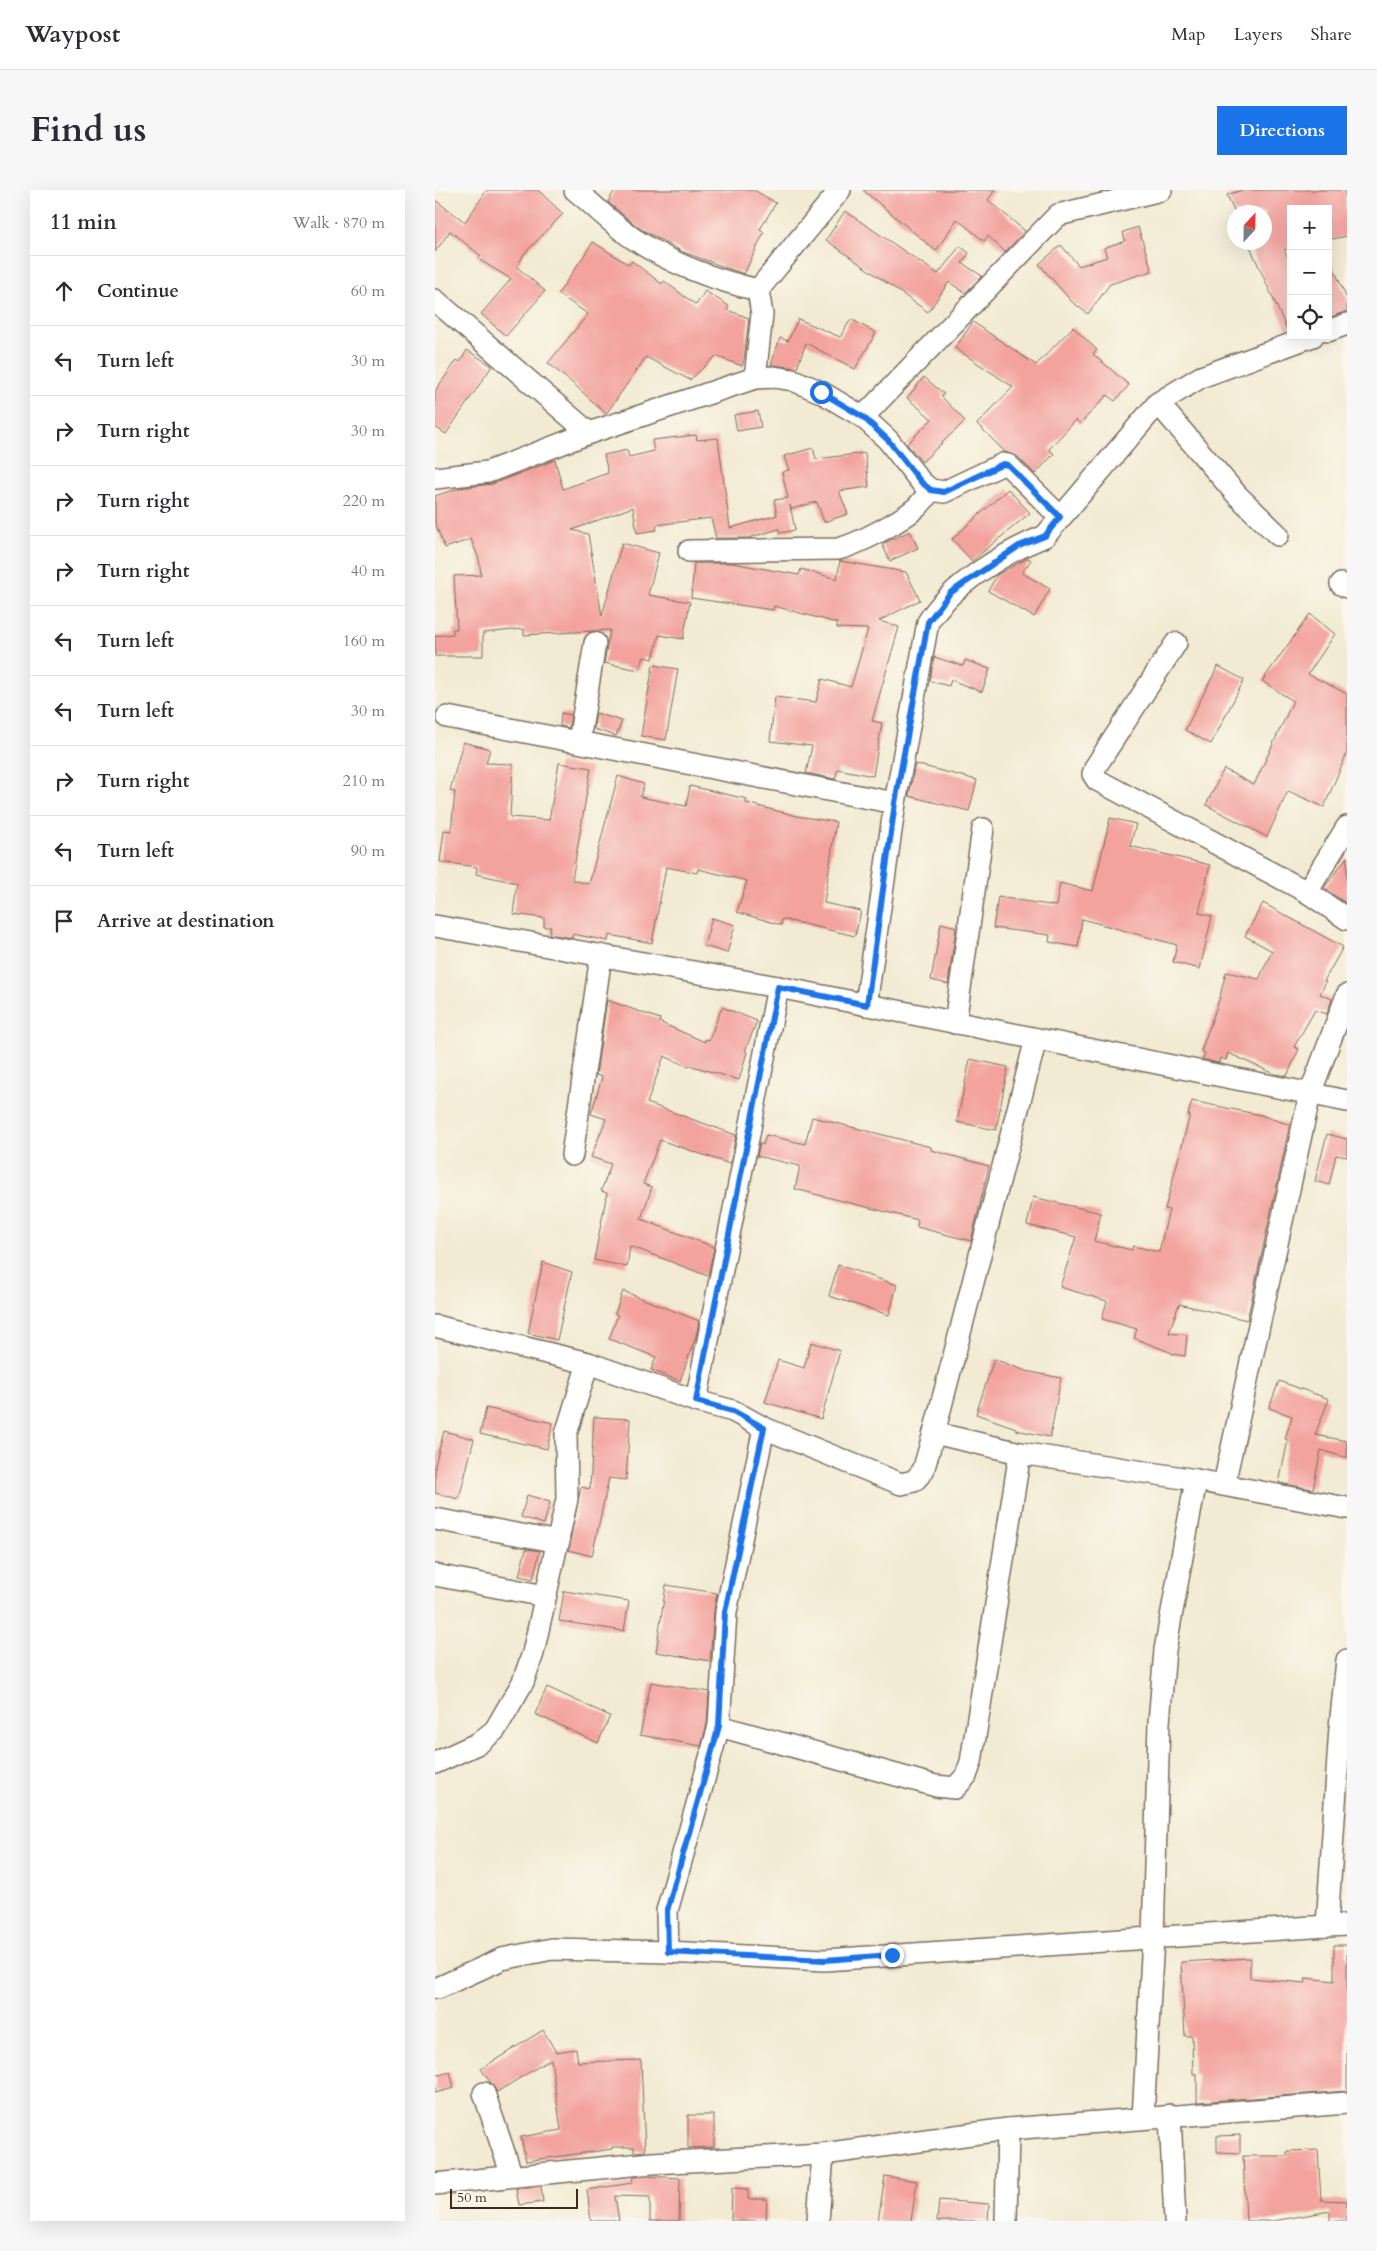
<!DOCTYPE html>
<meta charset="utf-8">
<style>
body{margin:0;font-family:Cardo,serif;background:#f7f7f7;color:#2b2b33}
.controls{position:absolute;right:15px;top:15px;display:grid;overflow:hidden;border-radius:0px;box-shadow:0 5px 20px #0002}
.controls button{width:45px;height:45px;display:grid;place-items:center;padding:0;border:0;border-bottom:1px solid #e1e1e2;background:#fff;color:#2b2b33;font:25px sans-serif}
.compass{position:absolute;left:792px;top:15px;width:45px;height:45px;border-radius:50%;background:#fff;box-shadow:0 5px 20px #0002;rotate:22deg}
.scale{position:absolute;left:15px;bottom:12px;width:128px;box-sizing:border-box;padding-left:5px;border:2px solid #3b2a1e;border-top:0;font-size:14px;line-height:18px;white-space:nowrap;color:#3b2a1e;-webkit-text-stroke:4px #fbf7ec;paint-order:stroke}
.stop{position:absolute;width:15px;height:15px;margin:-11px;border:4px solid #1a73e8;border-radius:50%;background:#fff}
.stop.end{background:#1a73e8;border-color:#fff;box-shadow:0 1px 5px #0008}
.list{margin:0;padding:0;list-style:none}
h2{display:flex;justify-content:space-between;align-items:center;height:65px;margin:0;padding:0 20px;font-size:21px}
h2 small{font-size:16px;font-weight:400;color:#7c7c81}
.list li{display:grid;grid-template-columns:32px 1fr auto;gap:15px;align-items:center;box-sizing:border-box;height:70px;padding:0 20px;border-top:1px solid #e1e1e2}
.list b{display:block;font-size:19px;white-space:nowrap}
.list em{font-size:16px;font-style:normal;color:#7c7c81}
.icon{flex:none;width:28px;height:28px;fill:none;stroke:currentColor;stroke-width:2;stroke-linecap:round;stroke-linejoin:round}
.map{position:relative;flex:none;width:912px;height:2031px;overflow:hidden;border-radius:0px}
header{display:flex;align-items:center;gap:30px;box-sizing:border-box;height:70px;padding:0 25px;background:#fff;border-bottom:1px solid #e1e1e2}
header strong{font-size:24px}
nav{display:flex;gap:28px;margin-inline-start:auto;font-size:18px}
.intro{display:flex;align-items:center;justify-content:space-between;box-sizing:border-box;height:120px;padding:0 30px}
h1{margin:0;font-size:35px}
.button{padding:12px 22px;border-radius:0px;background:#1a73e8;color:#fff;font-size:18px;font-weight:700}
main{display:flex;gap:30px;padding:0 30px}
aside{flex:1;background:#fff;border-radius:0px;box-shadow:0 5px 20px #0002}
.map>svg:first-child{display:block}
.building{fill:#f3a29e}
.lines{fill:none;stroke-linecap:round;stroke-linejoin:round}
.minor-casing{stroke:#7b6d5d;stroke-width:24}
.minor{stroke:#fff;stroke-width:21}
.route{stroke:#1a73e8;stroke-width:6}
</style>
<header>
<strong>Waypost</strong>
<nav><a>Map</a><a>Layers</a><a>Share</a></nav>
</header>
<div class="intro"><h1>Find us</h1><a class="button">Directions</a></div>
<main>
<aside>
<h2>11 min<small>Walk · 870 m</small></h2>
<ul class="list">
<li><svg class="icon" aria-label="ahead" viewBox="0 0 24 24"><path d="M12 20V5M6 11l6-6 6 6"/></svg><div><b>Continue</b></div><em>60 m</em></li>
<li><svg class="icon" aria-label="left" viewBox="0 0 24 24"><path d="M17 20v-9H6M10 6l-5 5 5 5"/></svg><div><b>Turn left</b></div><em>30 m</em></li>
<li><svg class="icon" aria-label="right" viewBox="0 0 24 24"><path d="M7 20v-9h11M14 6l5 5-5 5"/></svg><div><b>Turn right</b></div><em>30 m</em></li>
<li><svg class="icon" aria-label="right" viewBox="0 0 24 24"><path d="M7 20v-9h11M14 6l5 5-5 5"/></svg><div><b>Turn right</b></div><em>220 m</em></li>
<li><svg class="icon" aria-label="right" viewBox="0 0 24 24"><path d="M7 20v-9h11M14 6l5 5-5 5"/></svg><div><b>Turn right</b></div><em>40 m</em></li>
<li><svg class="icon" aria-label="left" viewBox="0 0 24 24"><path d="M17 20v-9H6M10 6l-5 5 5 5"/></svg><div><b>Turn left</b></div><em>160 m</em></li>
<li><svg class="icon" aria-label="left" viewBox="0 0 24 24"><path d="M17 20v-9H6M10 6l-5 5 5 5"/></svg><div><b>Turn left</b></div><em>30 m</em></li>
<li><svg class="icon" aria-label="right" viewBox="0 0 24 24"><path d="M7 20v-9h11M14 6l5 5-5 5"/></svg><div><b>Turn right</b></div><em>210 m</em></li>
<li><svg class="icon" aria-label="left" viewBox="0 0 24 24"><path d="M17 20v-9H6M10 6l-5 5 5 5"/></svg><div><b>Turn left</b></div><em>90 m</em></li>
<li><svg class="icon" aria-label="arrive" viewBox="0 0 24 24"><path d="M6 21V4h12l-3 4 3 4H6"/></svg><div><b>Arrive at destination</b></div></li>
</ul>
</aside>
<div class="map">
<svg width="912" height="2031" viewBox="0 0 912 2031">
<rect width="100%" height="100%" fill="#fbf7ec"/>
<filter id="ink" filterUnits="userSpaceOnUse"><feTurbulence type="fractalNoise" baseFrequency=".02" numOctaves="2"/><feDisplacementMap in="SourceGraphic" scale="10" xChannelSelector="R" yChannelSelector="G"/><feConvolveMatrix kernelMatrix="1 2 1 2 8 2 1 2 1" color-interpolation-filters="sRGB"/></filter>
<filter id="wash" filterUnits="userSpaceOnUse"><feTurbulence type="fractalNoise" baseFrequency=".0096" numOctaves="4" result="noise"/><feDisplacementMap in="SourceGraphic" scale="20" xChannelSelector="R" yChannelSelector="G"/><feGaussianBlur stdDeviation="1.12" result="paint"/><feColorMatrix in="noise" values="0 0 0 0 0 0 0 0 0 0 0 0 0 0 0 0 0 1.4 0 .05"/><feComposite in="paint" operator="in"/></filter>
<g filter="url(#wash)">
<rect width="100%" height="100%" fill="#f2ead2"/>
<g id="blocks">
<!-- building -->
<g class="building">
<polygon points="52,0 103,0 128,24 89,64 82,77 110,101 71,146 46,124 76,89 43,69 46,66 15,41 0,62 0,10 30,32"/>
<polygon points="180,0 319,0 341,13 325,39 329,42 309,84 248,62 204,38 173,12"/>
<polygon points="428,0 560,0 553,10 590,41 570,62 553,46 549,51 522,29 501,61"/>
<polygon points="807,0 910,0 912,46 893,50 893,19 856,19 856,58 849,60 856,74 856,141 853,142 813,52 830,52 830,22 800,22 792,5"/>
<polygon points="410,21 503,84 525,56 534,63 527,73 547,86 530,103 514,92 493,122 391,50"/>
<polygon points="703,37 717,81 675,94 653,124 636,111 604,74 626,55 644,76 672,67 669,58 690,51 688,42"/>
<polygon points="158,52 194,75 197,71 227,94 229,91 261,115 270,101 294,116 292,120 314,128 309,169 307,176 281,166 255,190 211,167 171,224 142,197 113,173 153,124 123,104"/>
<polygon points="893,65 912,109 912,121 893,128"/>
<polygon points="363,129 405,147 416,129 441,143 420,179 371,153 362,178 336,175 345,148 353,151"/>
<polygon points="538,132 601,175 638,137 662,160 658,164 694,195 680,211 672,205 645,234 641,230 614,259 619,264 600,284 582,266 570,262 542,234 578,197 520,158"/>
<polygon points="32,160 57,176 11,244 0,237 0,201 22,170 25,172"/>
<polygon points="489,187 509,204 506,206 530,231 487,272 472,254 497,229 472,208"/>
<polygon points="323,221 326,237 302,241 299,225"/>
<polygon points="261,245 262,250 283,248 295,338 342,325 339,310 353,308 347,282 354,280 349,266 378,258 381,269 430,263 434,297 404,301 413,324 389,332 382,312 356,319 355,315 360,340 345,343 344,339 313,348 281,348 276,328 221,335 222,340 202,343 198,317 137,340 153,344 167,426 187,353 224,363 213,405 255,412 248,449 224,445 218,469 209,467 204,480 169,473 175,440 89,445 89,439 48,443 48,466 0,466 0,446 18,444 18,439 22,439 19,386 46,385 44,369 36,349 10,358 0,333 0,306 24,298 57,294 120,270 128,299 173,283 169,265 192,260 194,267 219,261 217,250"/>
<polygon points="573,299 595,323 537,371 517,349"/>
<polygon points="475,341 483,358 455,371 447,354"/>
<polygon points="593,368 596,370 587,383 615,399 599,427 553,401 562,385"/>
<polygon points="405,371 471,382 485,410 444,431 464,437 437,531 447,533 438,586 403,579 400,589 371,583 377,556 335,551 340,507 381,512 387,489 416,497 433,439 402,438 402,433 339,416 338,420 256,408 259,373 297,373 364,385 366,379 402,389"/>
<polygon points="875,424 900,444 873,484 912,504 912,563 889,617 853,601 832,647 771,615 789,579 819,595 858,511 827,491"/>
<polygon points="499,467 528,476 530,470 555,479 547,502 516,490 514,496 495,491"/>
<polygon points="218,475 243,479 231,550 206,546"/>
<polygon points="783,476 809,490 776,554 750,540"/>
<polygon points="126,523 136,525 134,538 125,536"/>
<polygon points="161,523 187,531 181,546 159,539"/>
<polygon points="28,552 55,559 51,573 78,574 75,627 114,630 124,573 156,578 137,690 154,694 183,586 209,594 205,607 251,616 255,596 312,609 311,613 362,626 401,632 389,713 426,721 420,746 347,729 346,735 302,722 312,691 263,679 262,683 231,677 217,753 174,745 173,751 138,744 137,748 114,744 116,737 109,737 109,728 78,724 82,693 41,684 42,677 5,672 9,640 16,641 20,602 15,601"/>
<polygon points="480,574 542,590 534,621 474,606"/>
<polygon points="675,628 701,634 695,656 775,675 764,723 777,726 765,779 738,772 742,755 647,729 643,757 614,752 615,745 558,738 563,707 621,716 625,693 658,701"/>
<polygon points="912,667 912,714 889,698"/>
<polygon points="828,713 908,757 889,791 891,792 885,804 897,809 892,824 880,820 859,857 864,859 852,886 840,884 793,863 791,870 785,868 784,873 767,869 770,863 766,861 784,810 791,782 824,789 837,761 810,746"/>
<polygon points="277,728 300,735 292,763 269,756"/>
<polygon points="506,733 521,737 513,794 496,790"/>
<polygon points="172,810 225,829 224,832 270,852 270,849 274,850 287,817 322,831 310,861 312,862 304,890 254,875 254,877 229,866 212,913 301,945 295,974 225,950 208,994 217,997 206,1029 279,1057 273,1086 195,1056 192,1077 159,1070 172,1003 166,1001 176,974 156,967 171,929 156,924 167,887 161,885"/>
<polygon points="535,869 573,877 561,940 522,932"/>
<polygon points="757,911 826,925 855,935 812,1130 744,1114 734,1143 752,1145 750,1166 737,1164 737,1163 699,1148 702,1139 667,1129 672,1111 625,1097 641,1047 592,1035 598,1007 666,1023 659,1051 697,1060 698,1056 724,1062 734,1020 730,1019 755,925 753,925"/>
<polygon points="377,927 496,957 496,960 554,976 536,1051 482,1037 483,1030 360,999 365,976 322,966 325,953 328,955 331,945 370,954"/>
<polygon points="892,944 912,949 912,967 901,965 894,995 880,991"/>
<polygon points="108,1072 137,1082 122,1150 93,1143"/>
<polygon points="403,1075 462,1095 454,1125 394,1106"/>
<polygon points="188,1101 264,1131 261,1146 245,1191 216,1180 221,1167 174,1149 183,1125 180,1124"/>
<polygon points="376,1152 405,1161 386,1229 330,1212 343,1170 369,1178"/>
<polygon points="559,1169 591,1181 626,1188 615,1247 581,1240 581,1238 541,1224"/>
<polygon points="844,1191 894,1209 880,1245 912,1251 912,1268 886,1260 878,1299 844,1293 853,1250 850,1249 857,1226 834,1218"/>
<polygon points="51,1218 118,1233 112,1259 45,1244"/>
<polygon points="159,1227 195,1229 191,1290 174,1288 157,1366 133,1360 146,1297 155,1299"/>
<polygon points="9,1241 39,1249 24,1309 0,1303 0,1275"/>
<polygon points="92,1305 115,1312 109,1334 86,1327"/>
<polygon points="91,1359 105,1361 98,1389 84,1386"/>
<polygon points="231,1395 282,1403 279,1421 275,1471 221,1462"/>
<polygon points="129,1401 194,1411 189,1441 124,1431"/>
<polygon points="216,1492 274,1502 272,1534 266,1556 205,1545"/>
<polygon points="112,1497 175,1526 163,1553 100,1524"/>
<polygon points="899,1755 912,1755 912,1901 762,1912 762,1884 758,1884 757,1846 750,1846 746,1772 815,1768 815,1788 871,1793 870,1788 899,1791"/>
<polygon points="108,1840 121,1862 141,1859 143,1872 206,1870 210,1961 199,1962 199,1957 177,1957 177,1959 91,1971 86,1947 126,1940 116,1869 62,1902 46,1879"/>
<polygon points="15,1882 19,1898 0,1903 0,1886"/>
<polygon points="253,1925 279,1925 279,1957 253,1958"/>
<polygon points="805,1945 805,1963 782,1962 782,1946"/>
<polygon points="883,1960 886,2010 912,2011 912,2031 895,2031 895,2021 838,2031 811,2031 808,1966 852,1966 852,1961"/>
<polygon points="211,1986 245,1988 244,2031 215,2031 215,2007 180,2006 184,2031 156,2031 152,2000 197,1993 198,1987"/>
<polygon points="450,1986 482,1991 476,2031 443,2031"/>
<polygon points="106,1996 108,2012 84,2015 81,1999"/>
<polygon points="297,1998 313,1999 313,2009 332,2009 331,2031 296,2031"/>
<polygon points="504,2010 554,2014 553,2031 502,2031"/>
</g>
</g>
</g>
<g filter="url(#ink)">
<use href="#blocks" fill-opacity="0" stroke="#7b6d5d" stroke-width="1"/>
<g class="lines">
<!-- minor casing -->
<g class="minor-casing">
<g id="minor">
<path d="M140,0c20,16 38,35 59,49 37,25 81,41 124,51"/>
<polyline points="0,110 154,243"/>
<polyline points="893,141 912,134"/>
<polyline points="320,188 339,187 358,190 386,202 428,227 453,250 486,292 496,300 509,302 568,274 573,275 625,327"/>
<polyline points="723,213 802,305 843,345"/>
<polyline points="428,227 623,25 726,0"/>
<polyline points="0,288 53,282 154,243 320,188 327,124 323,100 405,0"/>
<path d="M254,361l149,-2c21,-5 61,-27 78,-41 6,-5 10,-12 15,-18"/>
<polyline points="906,394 912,397"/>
<polyline points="741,453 661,576 658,584 662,590 872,702 912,729"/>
<polyline points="12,527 460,613"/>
<polyline points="144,551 160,453"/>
<polyline points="872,702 912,637"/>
<polyline points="0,736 343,797 912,911"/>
<path d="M431,815l29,-202 33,-181c23,-37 77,-70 117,-86l113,-133 43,-26 112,-41"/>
<polyline points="520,833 548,639"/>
<polyline points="137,965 166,766"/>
<polyline points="0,1136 153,1173"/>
<polyline points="261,1211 343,797"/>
<polyline points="499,1243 601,849"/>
<polyline points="789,1294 875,904 912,805"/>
<polyline points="0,1329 124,1352"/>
<polyline points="0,1385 110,1406"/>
<polyline points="912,1470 905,1537 892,1736 912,1735"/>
<polyline points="284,1536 501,1596 520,1598 531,1586 536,1572 585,1263"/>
<polyline points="0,1573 44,1553 60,1540 88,1492 98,1463 132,1309 131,1244 153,1173 261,1211 298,1221 329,1238 466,1294 479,1291 488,1281 499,1243 585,1263 761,1290 912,1318"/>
<polyline points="233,1762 232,1721 284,1536 291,1422 329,1238"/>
<polyline points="3,1798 67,1769 117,1759 233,1762 390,1770 892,1736"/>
<polyline points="49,1903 77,1986"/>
<polyline points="735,1925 740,2031"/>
<polyline points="708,1928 718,1748 724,1533 730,1460 761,1290"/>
<polyline points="0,1994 217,1973 388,1964 573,1939 912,1913"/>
<polyline points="383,2031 388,1964"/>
<polyline points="571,2031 573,1939"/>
</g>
</g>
<!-- minor -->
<use href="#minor" class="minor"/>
</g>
</g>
<g class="lines" filter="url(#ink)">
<!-- route -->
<polyline class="route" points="386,202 428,227 453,250 486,292 496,300 509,302 568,274 573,275 625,327 610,346 584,356 515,403 493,432 460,613 432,815 343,797 261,1211 298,1221 329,1238 290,1422 284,1536 232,1721 233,1762 390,1770 457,1765"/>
</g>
</svg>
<div class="controls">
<button>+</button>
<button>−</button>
<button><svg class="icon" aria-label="locate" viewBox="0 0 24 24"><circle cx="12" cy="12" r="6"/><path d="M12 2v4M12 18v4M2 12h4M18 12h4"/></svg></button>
</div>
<svg class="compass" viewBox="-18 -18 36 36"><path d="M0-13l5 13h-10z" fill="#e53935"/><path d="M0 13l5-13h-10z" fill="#7c7c81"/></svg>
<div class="scale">50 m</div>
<div class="stop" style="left:386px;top:202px"></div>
<div class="stop end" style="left:457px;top:1765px"></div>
</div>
</main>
